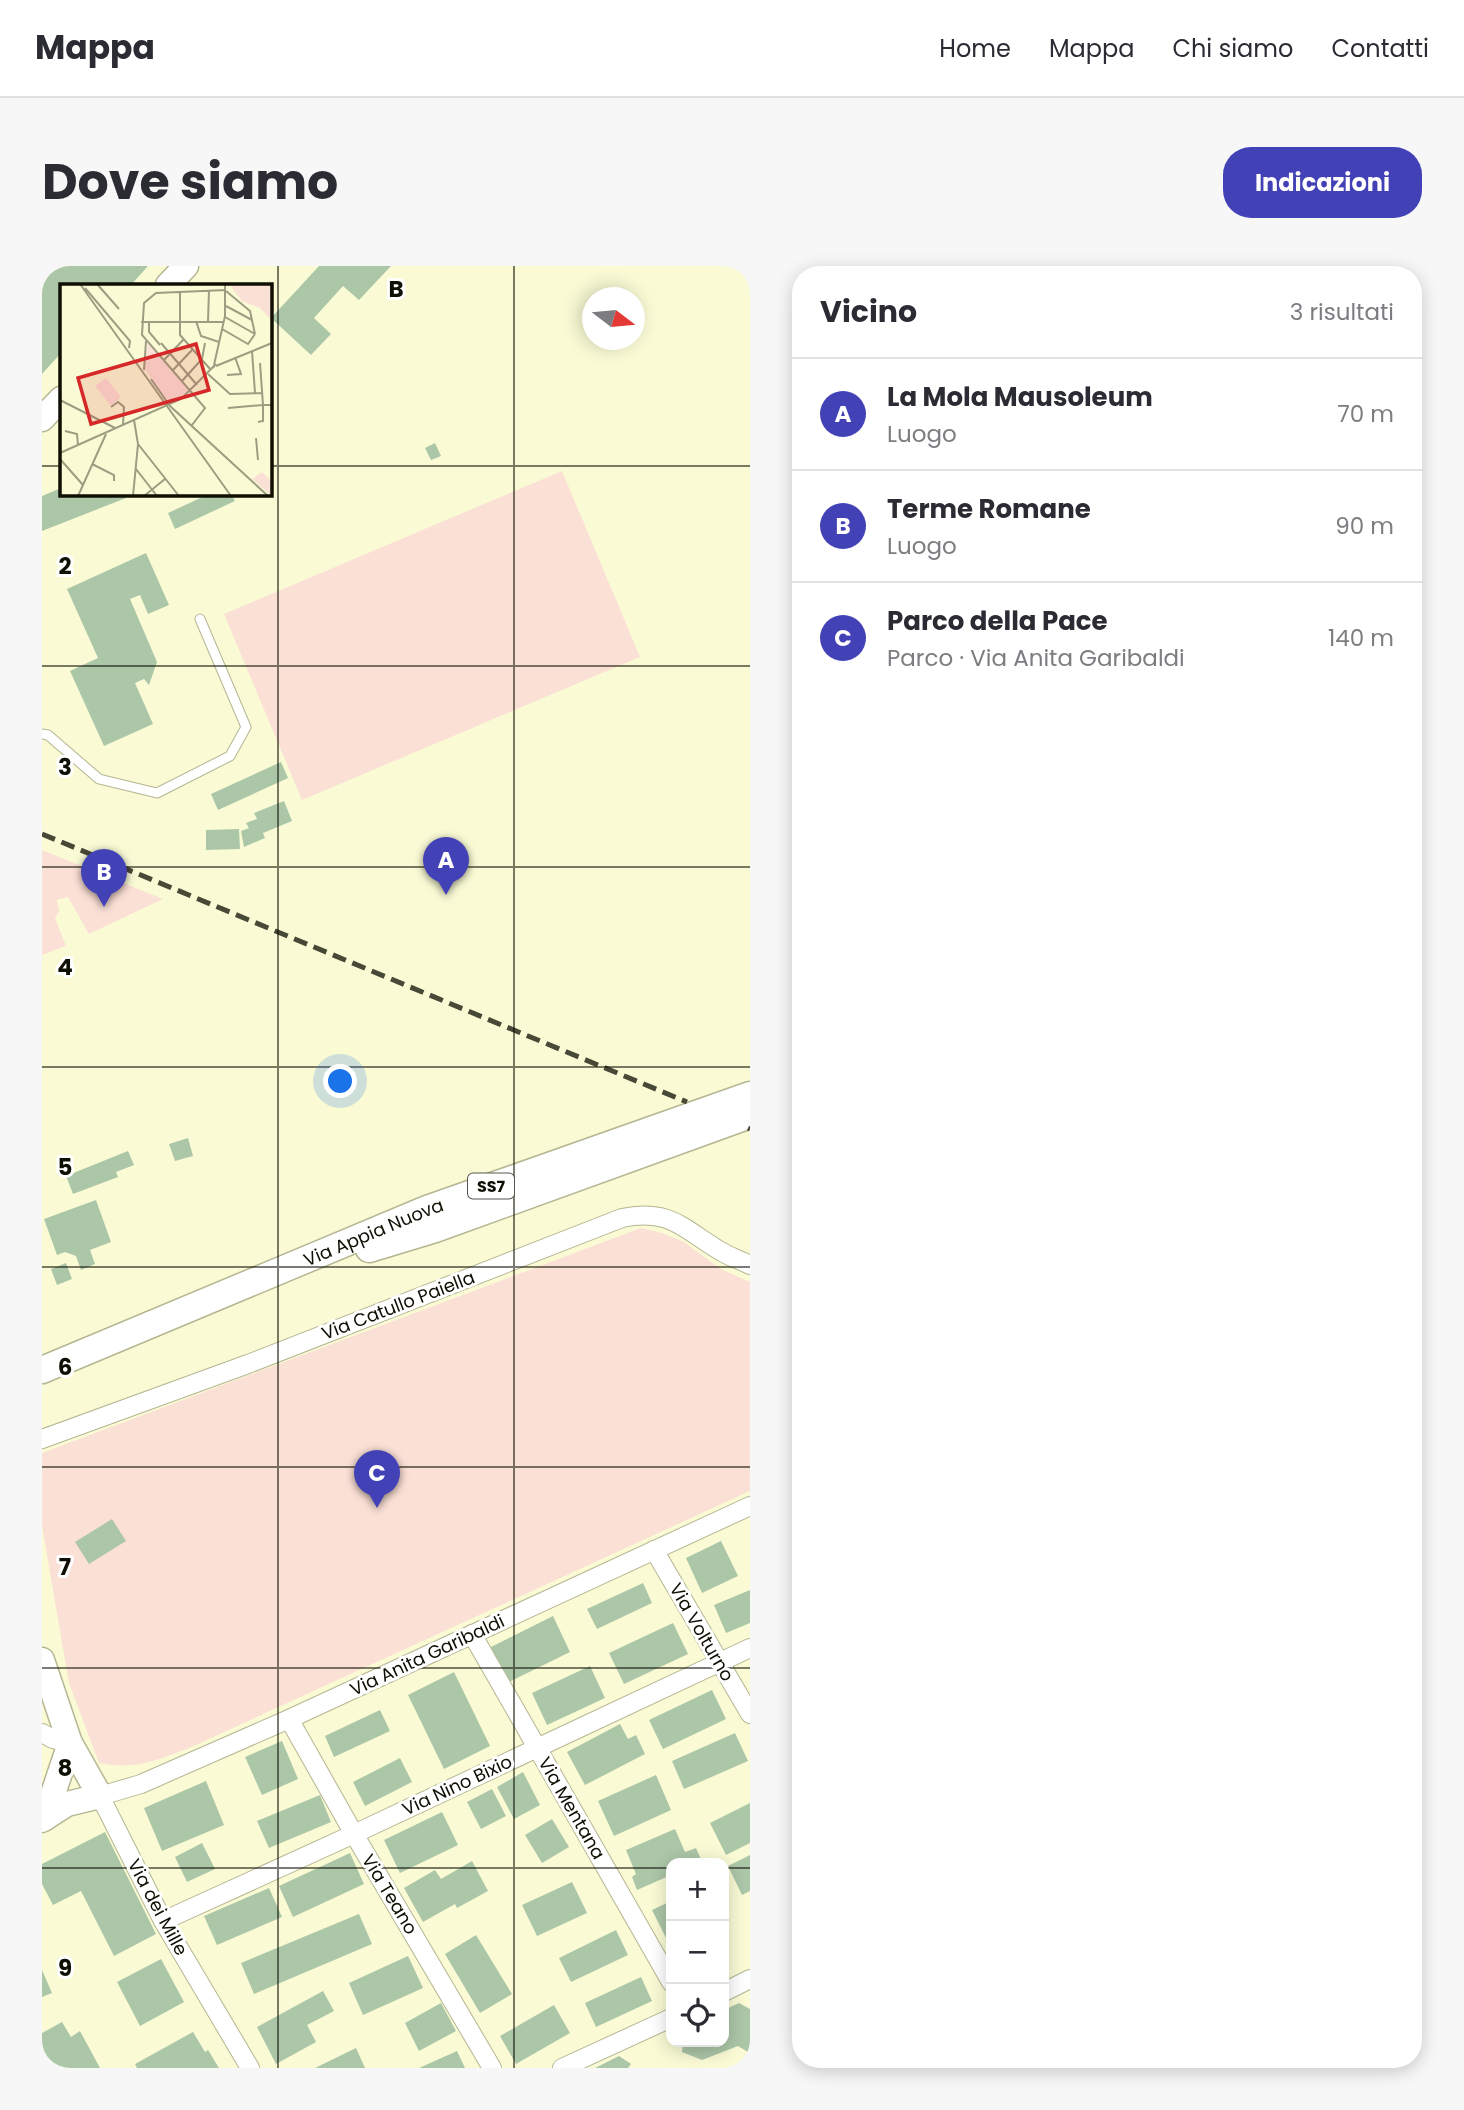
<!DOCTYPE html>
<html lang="it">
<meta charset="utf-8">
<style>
body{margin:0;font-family:Poppins,sans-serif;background:#f7f7f7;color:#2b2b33}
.controls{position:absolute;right:21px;bottom:21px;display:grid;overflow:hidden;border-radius:14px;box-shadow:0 4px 18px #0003}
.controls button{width:63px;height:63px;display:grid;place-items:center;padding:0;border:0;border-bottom:2px solid #e1e1e2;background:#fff;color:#2b2b33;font:35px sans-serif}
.compass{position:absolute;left:540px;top:21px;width:63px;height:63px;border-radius:50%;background:#fff;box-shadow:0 4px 18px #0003;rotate:106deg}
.you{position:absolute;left:299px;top:816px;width:24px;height:24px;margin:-18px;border:5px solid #fff;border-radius:50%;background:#1a73e8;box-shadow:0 0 0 10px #1a73e833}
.badge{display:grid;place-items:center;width:46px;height:46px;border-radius:50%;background:#4241b6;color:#fff;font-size:23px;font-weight:700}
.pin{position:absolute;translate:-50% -58px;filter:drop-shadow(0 2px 4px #0008)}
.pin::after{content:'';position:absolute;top:37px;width:24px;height:21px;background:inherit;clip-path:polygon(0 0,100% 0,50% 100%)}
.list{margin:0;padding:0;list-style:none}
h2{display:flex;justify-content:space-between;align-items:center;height:91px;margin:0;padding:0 28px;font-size:30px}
h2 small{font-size:23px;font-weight:400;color:#7c7c81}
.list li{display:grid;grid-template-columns:46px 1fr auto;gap:21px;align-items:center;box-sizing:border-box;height:112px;padding:0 28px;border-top:2px solid #e1e1e2}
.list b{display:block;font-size:26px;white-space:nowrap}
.list p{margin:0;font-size:23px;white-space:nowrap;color:#7c7c81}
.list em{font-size:23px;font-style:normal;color:#7c7c81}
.icon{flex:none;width:38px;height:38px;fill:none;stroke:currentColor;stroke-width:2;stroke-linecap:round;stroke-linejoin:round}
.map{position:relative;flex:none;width:708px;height:1802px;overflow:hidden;border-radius:28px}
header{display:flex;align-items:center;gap:42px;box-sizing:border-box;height:98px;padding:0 35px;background:#fff;border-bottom:2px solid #e1e1e2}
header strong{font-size:33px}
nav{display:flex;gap:38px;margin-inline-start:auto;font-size:24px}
.intro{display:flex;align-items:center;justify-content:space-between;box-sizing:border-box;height:168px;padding:0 42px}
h1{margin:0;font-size:49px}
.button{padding:18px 32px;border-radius:28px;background:#4241b6;color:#fff;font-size:24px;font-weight:700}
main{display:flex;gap:42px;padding:0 42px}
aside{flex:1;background:#fff;border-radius:28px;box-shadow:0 4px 18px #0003}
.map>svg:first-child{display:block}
.green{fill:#fbe0d6}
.building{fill:#acc6a8}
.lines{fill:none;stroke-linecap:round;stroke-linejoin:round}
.lane-casing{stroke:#b5b692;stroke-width:11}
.street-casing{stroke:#b5b692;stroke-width:20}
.secondary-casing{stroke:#b5b692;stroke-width:27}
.primary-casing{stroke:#b5b692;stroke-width:29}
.lane{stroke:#fff;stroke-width:9}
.street{stroke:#fff;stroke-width:18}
.secondary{stroke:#fff;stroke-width:24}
.primary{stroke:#fff;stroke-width:26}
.rail{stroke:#484836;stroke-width:5;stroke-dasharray:14 7;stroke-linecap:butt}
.grid{fill:none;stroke:#0f0f03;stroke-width:2;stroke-opacity:0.55}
.labels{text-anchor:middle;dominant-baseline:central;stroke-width:6;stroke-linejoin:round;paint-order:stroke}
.shield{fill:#fff;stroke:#57574f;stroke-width:2}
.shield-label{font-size:16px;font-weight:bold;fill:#0f0f03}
.street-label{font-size:18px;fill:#0f0f03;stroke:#fff}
.inset-road{fill:none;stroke:#9c9d81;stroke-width:2}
.view{fill:#d62828;fill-opacity:0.15;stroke:#d62828;stroke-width:3.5}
.inset-edge{fill:none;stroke:#0f0f03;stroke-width:3.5}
.grid-label{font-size:23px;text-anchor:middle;font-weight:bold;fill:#0f0f03;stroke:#fff;stroke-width:6;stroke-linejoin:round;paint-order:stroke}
</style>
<header>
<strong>Mappa</strong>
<nav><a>Home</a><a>Mappa</a><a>Chi siamo</a><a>Contatti</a></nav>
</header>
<div class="intro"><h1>Dove siamo</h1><a class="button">Indicazioni</a></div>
<main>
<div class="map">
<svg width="708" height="1802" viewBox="0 0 708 1802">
<rect width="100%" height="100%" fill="#fafbd5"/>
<!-- green -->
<g class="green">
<polygon points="520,205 598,391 260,534 182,348"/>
<polygon points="0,584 121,633 47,668 26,631 15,634 17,645 13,652 24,680 0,689"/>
<path d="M599,962l21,5 22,9 37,27 29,13v209l-563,258c-33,12 -52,21 -88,14l-30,-80 -27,-157v-73z"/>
</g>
<!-- building -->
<g class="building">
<polygon points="0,0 106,0 89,19 19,19 19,87 0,108"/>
<polygon points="277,0 349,0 317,34 301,20 272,52 289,68 269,89 229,52"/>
<polygon points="393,177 399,190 389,194 383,182"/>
<polygon points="19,222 19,228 82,228 84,232 0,265 0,230"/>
<polygon points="167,228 189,228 193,235 133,263 126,247"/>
<polygon points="104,287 127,339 106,348 98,329 88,333 115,396 107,419 102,413 93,417 111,458 62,480 28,405 56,392 25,323"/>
<polygon points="239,496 246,512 176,544 169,528"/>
<polygon points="242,535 250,555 221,567 223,572 202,581 199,565 207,562 204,557 215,553 212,547"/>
<polygon points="197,563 198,583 164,584 164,564"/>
<polygon points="146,872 151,890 133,895 127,878"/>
<polygon points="86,885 92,899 74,906 76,911 31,928 24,910"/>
<polygon points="54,934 69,976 48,984 53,998 39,1004 34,990 23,986 15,989 2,953"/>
<polygon points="24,997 30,1013 15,1019 9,1003"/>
<polygon points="70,1253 84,1275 47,1298 33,1276"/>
<polygon points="679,1275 696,1310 660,1327 644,1292"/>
<polygon points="601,1317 610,1337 555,1363 545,1343"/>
<polygon points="708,1324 708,1357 684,1367 672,1339"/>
<polygon points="511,1350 528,1386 467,1416 449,1381"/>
<polygon points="631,1357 646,1388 582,1418 567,1387"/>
<polygon points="548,1400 563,1432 505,1459 490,1427"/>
<polygon points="412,1406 448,1480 402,1503 366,1429"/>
<polygon points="670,1424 684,1453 621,1483 607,1454"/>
<polygon points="338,1444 348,1465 292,1491 283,1470"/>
<polygon points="578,1458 586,1473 594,1469 603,1488 543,1519 525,1486"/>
<polygon points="693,1467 706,1495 642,1523 630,1495"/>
<polygon points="240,1475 256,1513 220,1529 203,1491"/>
<polygon points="358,1492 370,1516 323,1540 311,1516"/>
<polygon points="481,1506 498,1539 472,1553 455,1521"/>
<polygon points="614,1509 629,1544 572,1570 556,1535"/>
<polygon points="164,1515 182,1559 120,1585 102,1542"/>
<polygon points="450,1523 464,1550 439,1563 425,1536"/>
<polygon points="278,1529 289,1556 227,1582 215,1555"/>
<polygon points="708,1537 708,1577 684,1589 668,1557"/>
<polygon points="400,1546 416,1579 358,1607 342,1574"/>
<polygon points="510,1553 527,1581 500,1597 483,1569"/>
<polygon points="633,1563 643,1586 654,1582 660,1596 629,1597 629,1609 595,1624 590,1611 594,1608 584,1584"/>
<polygon points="63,1566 114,1668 72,1690 39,1625 11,1639 0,1618 0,1598"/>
<polygon points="160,1577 173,1603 145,1616 133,1591"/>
<polygon points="308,1587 322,1618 251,1651 237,1620"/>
<polygon points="708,1589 708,1625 700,1629 686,1600"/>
<polygon points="430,1595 446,1625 415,1642 413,1638 381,1656 362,1622 393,1604 399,1613"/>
<polygon points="530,1616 545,1647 495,1670 480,1639"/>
<polygon points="227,1622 240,1651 175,1679 162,1650"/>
<polygon points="629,1635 629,1670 624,1672 610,1644"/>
<polygon points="317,1648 330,1678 212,1728 199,1697"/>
<polygon points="574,1664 586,1689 529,1716 517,1692"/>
<polygon points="434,1669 470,1728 438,1747 403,1688"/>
<polygon points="366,1690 381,1722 321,1749 307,1717"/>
<polygon points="119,1693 142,1736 98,1760 75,1716"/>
<polygon points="0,1704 10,1727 0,1731"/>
<polygon points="599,1711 610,1735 554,1761 543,1737"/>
<polygon points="281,1725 292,1745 265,1759 274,1776 234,1798 215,1761"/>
<polygon points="399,1737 414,1765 377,1785 363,1757"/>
<polygon points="697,1737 708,1743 708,1783 706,1786 696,1780 660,1794 640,1786 641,1776 682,1776 682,1744"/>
<polygon points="512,1739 528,1767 474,1798 458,1770"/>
<polygon points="20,1756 29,1771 38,1765 58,1802 0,1802 0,1767"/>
<polygon points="151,1766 163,1786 166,1784 177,1802 95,1802 93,1798"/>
<polygon points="314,1782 323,1802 273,1802"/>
<polygon points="415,1785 423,1802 377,1802"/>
<polygon points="577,1790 589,1798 586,1802 553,1802"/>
</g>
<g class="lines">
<!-- lane casing -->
<g class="lane-casing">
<polyline id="lane" points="0,468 6,469 57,513 115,527 188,490 204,461 158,353"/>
</g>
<!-- street casing -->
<g class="street-casing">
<g id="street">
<path d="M0,1173l206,-75 374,-146c50,-11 64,14 102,35 9,5 18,8 26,12"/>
<polyline points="612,1284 708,1448"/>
<polyline points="430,1368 629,1716"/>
<polyline points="247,1453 312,1568 450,1802"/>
<polyline points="0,1467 11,1473 28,1477"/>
<polyline points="121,1655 312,1568 708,1382"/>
<polyline points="682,1726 708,1713"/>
<polyline points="208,1802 121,1655 58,1530 99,1518 247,1453 708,1240"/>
<polyline points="520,1802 629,1752"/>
</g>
</g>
<!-- secondary casing -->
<g class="secondary-casing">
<g id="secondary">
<polyline points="126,19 144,0"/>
<polyline points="0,153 19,133"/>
<polyline points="0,1394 28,1477 58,1530 25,1538 0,1554"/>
<polyline points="3,1552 28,1477"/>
</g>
</g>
<!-- primary casing -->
<g class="primary-casing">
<g id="primary">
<polyline points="327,983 393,963 708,849"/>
<path id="s1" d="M0,1104l385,-161 323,-114"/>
</g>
</g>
<!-- lane -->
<use href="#lane" class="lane"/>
<!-- street -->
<use href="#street" class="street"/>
<!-- secondary -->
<use href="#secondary" class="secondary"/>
<!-- primary -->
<use href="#primary" class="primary"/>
<!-- rail -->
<g class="rail">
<polyline points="0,568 645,836"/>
<polyline points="706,862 708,863"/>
</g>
</g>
<!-- grid -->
<path class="grid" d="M236,0v1802M472,0v1802M0,200h19M228,200h480M0,400h708M0,601h708M0,801h708M0,1001h708M0,1201h708M0,1402h708M0,1602h629M682,1602h26"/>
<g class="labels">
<!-- shield labels -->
<rect class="shield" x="426" y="907.5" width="46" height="25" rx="5"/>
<g class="shield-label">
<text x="449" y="920">SS7</text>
</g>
<!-- street labels -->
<g class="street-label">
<text stroke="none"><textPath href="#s1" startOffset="359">Via Appia Nuova</textPath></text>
<text transform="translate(356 1039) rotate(-21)">Via Catullo Paiella</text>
<text transform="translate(660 1366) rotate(60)">Via Volturno</text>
<text transform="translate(385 1389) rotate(-25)">Via Anita Garibaldi</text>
<text transform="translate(415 1519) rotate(-25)">Via Nino Bixio</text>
<text transform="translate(530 1542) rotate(60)">Via Mentana</text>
<text transform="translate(348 1628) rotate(59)">Via Teano</text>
<text transform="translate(116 1641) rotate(62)">Via dei Mille</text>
</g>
</g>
<!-- overview -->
<g transform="translate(18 18)">
<rect width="212" height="212" fill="#fafbd5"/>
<path d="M169,0h43v37l-12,-13 -18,-7zM88,59l39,46 1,3 -19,11 -26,-36zM46,94l15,19 -10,9 -16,-20zM202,188l10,10v14l-20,-17z" fill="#fbe0d6"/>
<path class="inset-road" d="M20,0l151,212M37,0l22,25M25,4l45,53 -1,7M166,7l24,20 5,23M120,8v43l31,35M166,22l26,14M165,33l30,17M136,37l5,15 18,6M148,37l1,-31M81,38h83M89,38v10l11,13M162,45l26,15 7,-10M101,59l36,42M192,67l3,42M104,76l20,-21M200,79l3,42h9M154,81l11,-49v-32M156,82l56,-23M84,86l2,-29M113,86l20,-21M148,90l22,20 32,-1M167,91l14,-1 -6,-17M91,95l19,27 98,90M122,97l20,-22 3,-16M0,116l55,28M51,123l7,-5 6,5 -1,18M168,124l35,-3v16l-5,1M132,141l13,-17 -63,-73 2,-32 12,-10 70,-3M5,147l12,3 1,11M196,154l2,22M78,160l41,52M0,169l121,-54 35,-35 -3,4M0,175l23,26M32,180l22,11v6M76,185l21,27M18,212l28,-62M73,212l5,-52 -4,-24M84,212l21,-17"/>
<path class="view" d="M136,60l13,46 -118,34 -13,-46z"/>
<rect width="212" height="212" class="inset-edge"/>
</g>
<g class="grid-label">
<text x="354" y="31">B</text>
<text x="23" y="308">2</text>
<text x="23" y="509">3</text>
<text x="23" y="709">4</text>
<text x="23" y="909">5</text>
<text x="23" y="1109">6</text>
<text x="23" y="1309">7</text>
<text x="23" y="1510">8</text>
<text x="23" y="1710">9</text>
</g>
</svg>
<div class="controls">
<button>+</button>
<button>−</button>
<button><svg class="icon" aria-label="locate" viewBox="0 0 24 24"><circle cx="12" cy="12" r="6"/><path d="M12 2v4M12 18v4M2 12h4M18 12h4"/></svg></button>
</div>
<svg class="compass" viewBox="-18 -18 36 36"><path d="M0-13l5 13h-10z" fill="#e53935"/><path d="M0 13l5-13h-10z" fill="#7c7c81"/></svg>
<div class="you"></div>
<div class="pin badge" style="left:404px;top:629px">A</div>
<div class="pin badge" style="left:62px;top:641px">B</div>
<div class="pin badge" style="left:335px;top:1242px">C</div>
</div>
<aside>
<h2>Vicino<small>3 risultati</small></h2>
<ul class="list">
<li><span class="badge">A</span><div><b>La Mola Mausoleum</b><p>Luogo</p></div><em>70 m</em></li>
<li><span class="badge">B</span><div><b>Terme Romane</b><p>Luogo</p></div><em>90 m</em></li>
<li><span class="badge">C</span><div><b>Parco della Pace</b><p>Parco · Via Anita Garibaldi</p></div><em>140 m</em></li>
</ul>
</aside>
</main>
